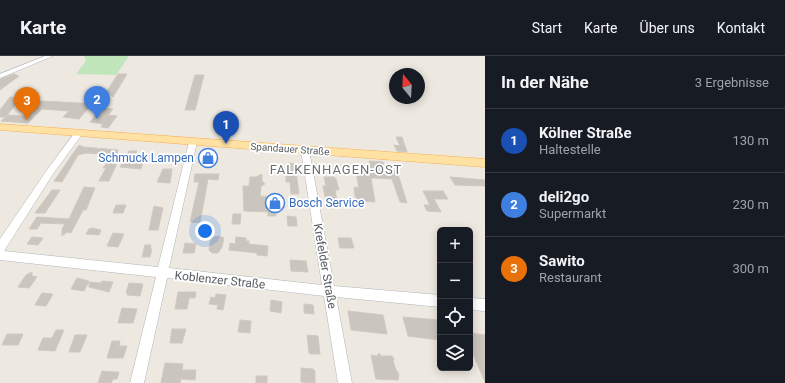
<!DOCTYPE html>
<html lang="de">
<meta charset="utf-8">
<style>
body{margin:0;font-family:Roboto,sans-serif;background:#20242c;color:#f1f3f6}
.controls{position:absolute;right:12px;bottom:12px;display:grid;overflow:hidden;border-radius:6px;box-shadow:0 2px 10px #0003}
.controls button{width:36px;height:36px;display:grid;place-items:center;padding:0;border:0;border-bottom:1px solid #363941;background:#171b24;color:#f1f3f6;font:20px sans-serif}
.compass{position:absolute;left:389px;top:12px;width:36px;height:36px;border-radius:50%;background:#171b24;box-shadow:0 2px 10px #0003;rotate:342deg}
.you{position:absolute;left:205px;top:175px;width:14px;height:14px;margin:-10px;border:3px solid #fff;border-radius:50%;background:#1a73e8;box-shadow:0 0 0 6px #1a73e833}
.badge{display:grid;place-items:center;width:26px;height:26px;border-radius:50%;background:#f12232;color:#fff;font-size:13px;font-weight:700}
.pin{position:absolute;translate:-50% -33px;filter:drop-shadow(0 1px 2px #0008)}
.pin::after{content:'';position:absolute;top:21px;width:14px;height:12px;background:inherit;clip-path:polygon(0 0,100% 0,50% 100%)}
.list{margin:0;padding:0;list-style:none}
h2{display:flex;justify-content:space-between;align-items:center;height:52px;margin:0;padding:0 16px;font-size:17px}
h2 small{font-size:13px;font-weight:400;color:#9ea1a6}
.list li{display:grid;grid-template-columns:26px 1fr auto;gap:12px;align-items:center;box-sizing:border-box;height:64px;padding:0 16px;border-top:1px solid #363941}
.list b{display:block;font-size:15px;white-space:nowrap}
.list p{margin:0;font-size:13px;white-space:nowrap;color:#9ea1a6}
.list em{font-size:13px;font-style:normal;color:#9ea1a6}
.icon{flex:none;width:22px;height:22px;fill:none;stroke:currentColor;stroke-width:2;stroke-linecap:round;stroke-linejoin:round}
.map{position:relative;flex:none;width:485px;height:327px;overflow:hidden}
header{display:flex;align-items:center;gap:24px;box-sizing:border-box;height:56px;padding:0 20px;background:#171b24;border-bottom:1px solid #363941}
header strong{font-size:19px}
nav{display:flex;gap:22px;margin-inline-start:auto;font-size:14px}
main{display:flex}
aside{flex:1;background:#171b24}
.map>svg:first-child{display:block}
.green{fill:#c1e6bb}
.building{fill:#cac5bf;stroke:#d2c9be}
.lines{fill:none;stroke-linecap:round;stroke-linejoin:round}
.minor-casing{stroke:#b1b5b9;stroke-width:1}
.major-casing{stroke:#f8ae4e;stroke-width:1}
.minor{fill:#fff;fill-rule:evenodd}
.major{fill:#ffe2a3;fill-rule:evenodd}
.labels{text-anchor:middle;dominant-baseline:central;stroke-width:3.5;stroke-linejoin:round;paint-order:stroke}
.far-street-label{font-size:10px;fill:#595e62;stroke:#fff}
.shop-label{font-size:12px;fill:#366cbe;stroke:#fff;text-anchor:end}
.street-label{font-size:12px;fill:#595e62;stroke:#fff}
.neighbourhood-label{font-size:13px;letter-spacing:1px;fill:#6a7074;stroke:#fff}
</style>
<header>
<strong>Karte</strong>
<nav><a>Start</a><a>Karte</a><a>Über uns</a><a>Kontakt</a></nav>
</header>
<main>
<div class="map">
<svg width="485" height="327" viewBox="0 0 485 327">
<rect width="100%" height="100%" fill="#ede8e0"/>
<!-- green -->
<polygon class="green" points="84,0 129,0 116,19 76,18 86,5"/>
<!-- building -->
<g class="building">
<polygon points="14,18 19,20 0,34 0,23"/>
<polygon points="118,18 127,18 113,41 107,35"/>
<polygon points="195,19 204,19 195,54 185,54"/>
<polygon points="10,41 22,42 5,61 0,61 0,54"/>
<polygon points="41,45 80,47 92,48 79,63 63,61 69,55 42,53 28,67 1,65 8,59 24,60"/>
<polygon points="101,52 113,53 108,59 117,60 108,72 101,71 103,68 90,66"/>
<polygon points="396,81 402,81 407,96 397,95 394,89 400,90"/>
<polygon points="79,89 83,91 118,94 117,99 86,97 78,99 62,126 54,125"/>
<polygon points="129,95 137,95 131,106 143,107 141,113 120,111"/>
<polygon points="108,105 118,105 109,125 99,125 106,112 103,112"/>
<polygon points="369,105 383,106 385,114 397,115 407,147 400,146 392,123 375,122 371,122 375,146 362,145 362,148 356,148 354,131 359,132 356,116 365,116 364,113 371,114"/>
<polygon points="288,107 295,108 299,138 291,138 290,126 286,126 286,118 289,118"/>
<polygon points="163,113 172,113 170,127 157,126"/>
<polygon points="195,118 219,118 218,124 208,123 200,167 190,166 199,126 194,126"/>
<polygon points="262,118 262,125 265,128 261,130 260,140 275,141 276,160 268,160 268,156 244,155 243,130 249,130 250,121 256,121"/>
<polygon points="324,121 334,121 336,123 339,134 335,134 337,146 326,145 323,130 326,130"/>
<polygon points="450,121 485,124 485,130 455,129"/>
<polygon points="84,131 95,132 86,154 83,154 71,177 67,176 62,180 62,173 65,168 41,167 37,173 29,173 37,161 69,163"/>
<polygon points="52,134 60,134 45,157 35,157"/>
<polygon points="423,135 443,135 448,143 434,143 441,156 427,155 424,149 430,149"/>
<polygon points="116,149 126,149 123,157 113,157"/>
<polygon points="154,150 163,152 158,174 149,174"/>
<polygon points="233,158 241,158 240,168 232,168"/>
<polygon points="287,160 296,161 297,170 288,170"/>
<polygon points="92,172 101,174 99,179 86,178 89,173"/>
<polygon points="113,177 124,178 118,191 107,190"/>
<polygon points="219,180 224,182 222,191 218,197 212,197 209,194 210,186 213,181"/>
<polygon points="32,181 43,182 38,189 27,188"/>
<polygon points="236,181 246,182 246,185 249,185 249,188 268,190 267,200 257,199 257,197 229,194 230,187 235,188"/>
<polygon points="338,182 351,182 354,192 340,192"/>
<polygon points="185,187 196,188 194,197 183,197"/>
<polygon points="145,189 151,189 150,193 152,193 150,201 142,201"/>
<polygon points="290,204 306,205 308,216 291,215"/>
<polygon points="32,216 32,220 37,221 29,232 18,231 26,219"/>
<polygon points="77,222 89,225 84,235 71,233"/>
<polygon points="102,225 113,226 109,236 89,231 89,226 101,227"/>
<polygon points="129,227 143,228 140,240 127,239 128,237 126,237"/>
<polygon points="178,236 196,236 195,242 189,242 187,253 175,253"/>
<polygon points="42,237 53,238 46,250 35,249"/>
<polygon points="216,238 226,239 223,254 217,253 218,249 209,248 211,241 215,242"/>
<polygon points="271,244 282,246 281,257 270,255"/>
<polygon points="304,248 313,249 314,258 304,257"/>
<polygon points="122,252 137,253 133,267 118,267"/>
<polygon points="348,255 383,259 387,278 351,274"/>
<polygon points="403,261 439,264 440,284 408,280"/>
<polygon points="240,264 251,265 250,277 238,276"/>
<polygon points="172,273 186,273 182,287 170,287"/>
<polygon points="56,274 64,274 55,295 38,294 43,282 52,282"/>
<polygon points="470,277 485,279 485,326 470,291"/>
<polygon points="7,278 23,278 18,289 2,289"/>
<polygon points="75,279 87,279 80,296 69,296"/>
<polygon points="307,279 318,280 320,298 311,298 309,297"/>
<polygon points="112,285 120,285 119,290 127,290 123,302 107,302"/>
<polygon points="379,297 381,300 392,300 394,303 393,305 396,314 399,318 398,324 376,323 371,299 377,300"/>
<polygon points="165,307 183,308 182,314 196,314 195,324 181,323 180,327 161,327"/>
<polygon points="301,312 313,313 315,315 315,327 301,326"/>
<polygon points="102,315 115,316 119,316 117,323 113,323 111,327 98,327"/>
<rect x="256" y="320" width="11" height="7"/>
</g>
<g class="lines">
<!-- minor casing -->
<g class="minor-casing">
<g id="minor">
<polygon points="45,0 53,0 0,22 0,18"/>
<polygon points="76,75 82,75 83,77 53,118 4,195 158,211 189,86 193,84 197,86 169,212 322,229 301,94 305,91 309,94 334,230 440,239 440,251 336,241 352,327 338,327 324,240 167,222 144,327 130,327 156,221 0,204 0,183 47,114"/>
<polygon points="470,242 485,243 485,255 470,254"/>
</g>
</g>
<!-- major casing -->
<g class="major-casing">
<polygon id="major" points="0,68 485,103 485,111 0,74"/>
</g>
<!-- minor -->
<use href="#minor" class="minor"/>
<!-- major -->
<use href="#major" class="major"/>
</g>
<!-- icons -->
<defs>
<g id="shop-ring" transform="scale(1)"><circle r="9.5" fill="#fff" stroke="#3f7fe0" stroke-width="1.5"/><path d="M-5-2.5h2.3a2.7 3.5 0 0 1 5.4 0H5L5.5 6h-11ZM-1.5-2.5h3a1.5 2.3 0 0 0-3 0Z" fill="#3f7fe0"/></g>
</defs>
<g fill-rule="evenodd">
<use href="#shop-ring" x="208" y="102"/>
<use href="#shop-ring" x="275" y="147"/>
</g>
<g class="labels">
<!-- far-street labels -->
<g class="far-street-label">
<text transform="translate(290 93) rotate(4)">Spandauer Straße</text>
</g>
<!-- shop labels -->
<g class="shop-label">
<text x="194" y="102">Schmuck Lampen</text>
<text x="289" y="147" text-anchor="start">Bosch Service</text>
</g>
<!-- street labels -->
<g class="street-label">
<text transform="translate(325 210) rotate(80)">Krefelder Straße</text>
<text transform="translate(220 224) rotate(6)">Koblenzer Straße</text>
</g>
<!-- neighbourhood labels -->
<g class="neighbourhood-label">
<text x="336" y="113">FALKENHAGEN-OST</text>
</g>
</g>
</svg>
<div class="controls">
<button>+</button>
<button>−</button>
<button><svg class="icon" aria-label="locate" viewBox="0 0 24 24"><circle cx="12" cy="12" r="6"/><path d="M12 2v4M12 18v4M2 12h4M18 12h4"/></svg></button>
<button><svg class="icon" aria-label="layers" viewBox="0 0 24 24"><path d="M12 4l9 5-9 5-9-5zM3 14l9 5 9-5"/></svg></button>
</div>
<svg class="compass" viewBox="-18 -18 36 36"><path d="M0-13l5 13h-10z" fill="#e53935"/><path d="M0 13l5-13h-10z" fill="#9ea1a6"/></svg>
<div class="you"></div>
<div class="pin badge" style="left:226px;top:88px;background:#1a4fb4">1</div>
<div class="pin badge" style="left:97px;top:63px;background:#3f7fe0">2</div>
<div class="pin badge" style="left:27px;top:64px;background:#e8710a">3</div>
</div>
<aside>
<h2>In der Nähe<small>3 Ergebnisse</small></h2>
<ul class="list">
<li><span class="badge" style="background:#1a4fb4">1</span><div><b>Kölner Straße</b><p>Haltestelle</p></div><em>130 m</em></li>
<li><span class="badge" style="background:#3f7fe0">2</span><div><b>deli2go</b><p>Supermarkt</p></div><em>230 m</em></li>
<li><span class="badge" style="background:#e8710a">3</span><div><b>Sawito</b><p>Restaurant</p></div><em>300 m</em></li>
</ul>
</aside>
</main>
